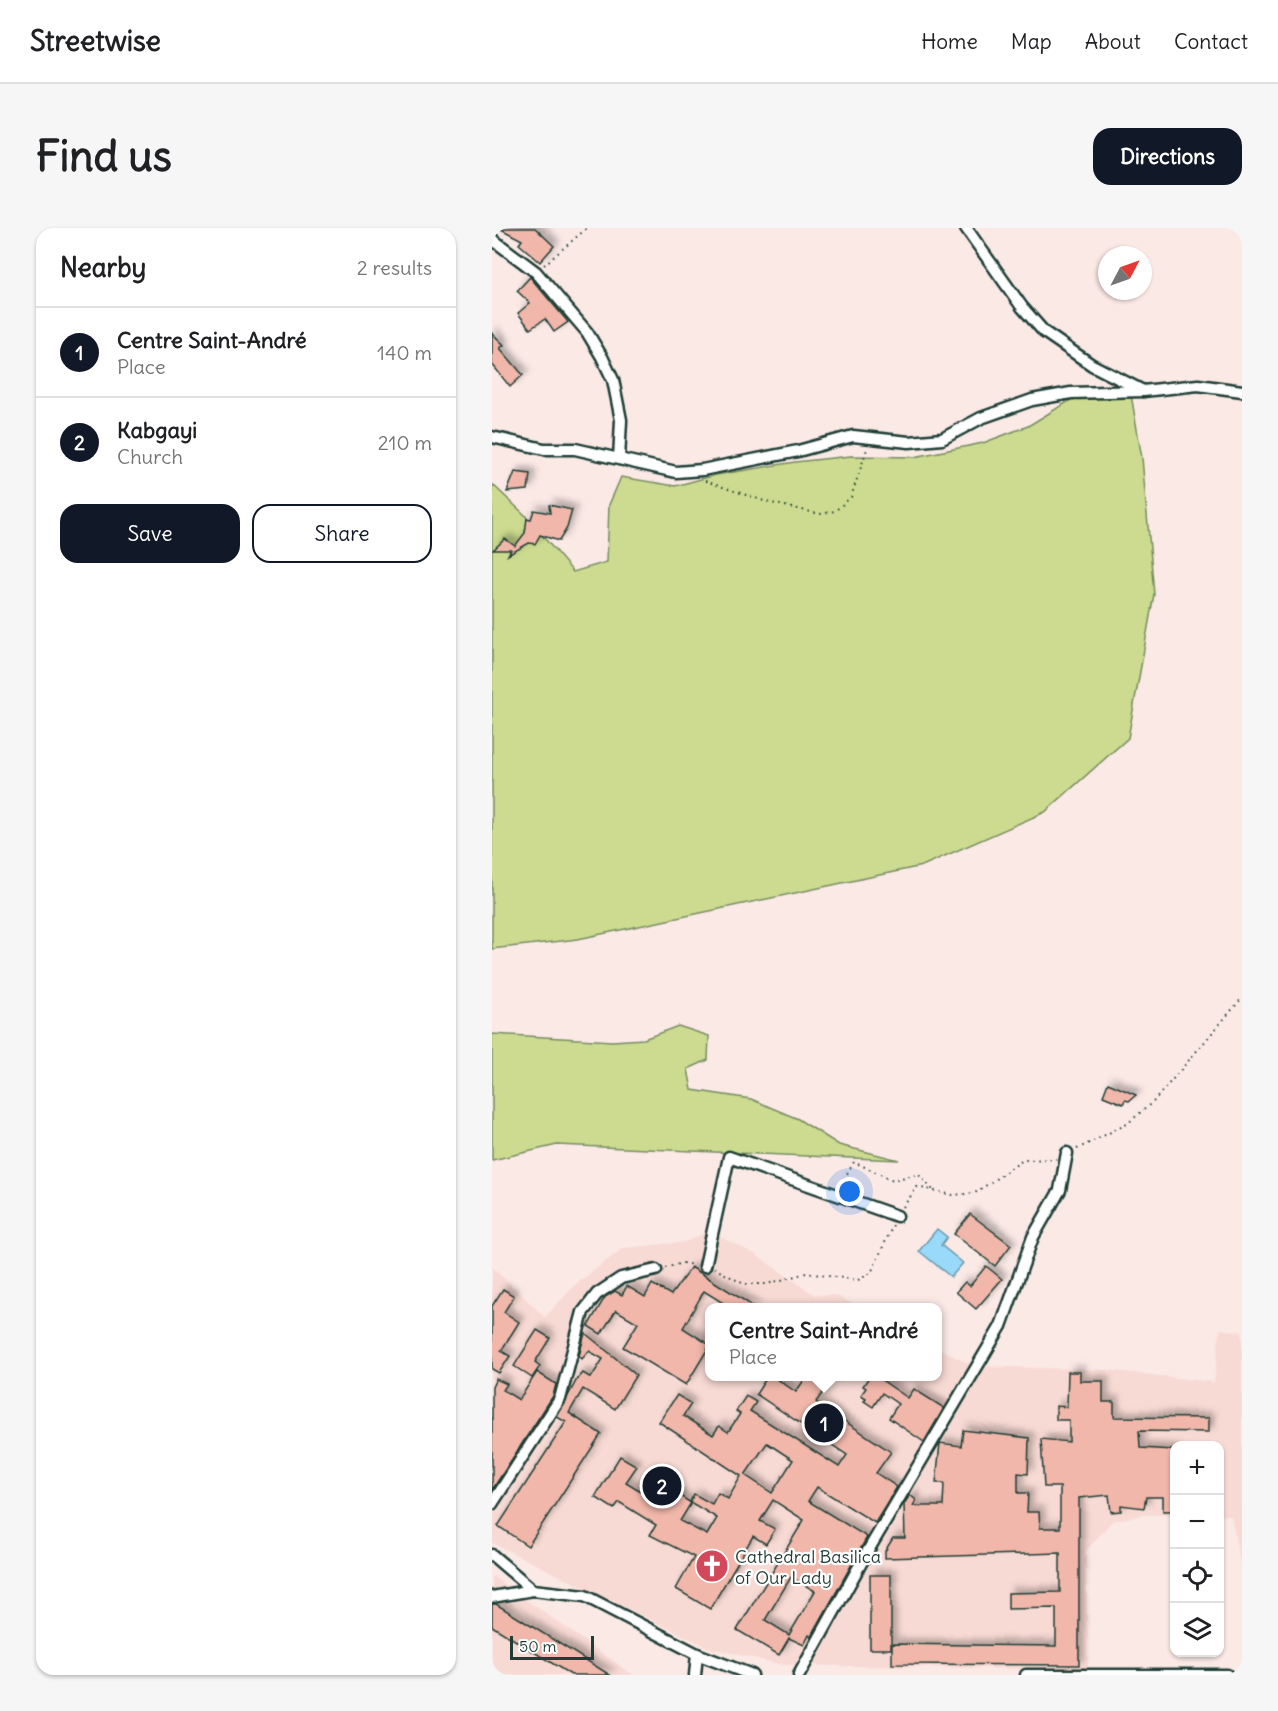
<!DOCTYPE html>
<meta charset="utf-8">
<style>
body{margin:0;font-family:Delius,sans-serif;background:#f6f6f6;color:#202124}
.controls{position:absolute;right:18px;bottom:18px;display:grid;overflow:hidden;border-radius:12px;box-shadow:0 2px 4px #0004}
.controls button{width:54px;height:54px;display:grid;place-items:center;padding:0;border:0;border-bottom:2px solid #e0e0e0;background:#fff;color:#202124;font:30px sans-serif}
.compass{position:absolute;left:606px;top:18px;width:54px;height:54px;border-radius:50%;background:#fff;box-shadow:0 2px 4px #0004;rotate:49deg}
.scale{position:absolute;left:18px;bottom:15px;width:84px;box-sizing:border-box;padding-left:6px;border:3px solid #1f3d34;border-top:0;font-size:16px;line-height:21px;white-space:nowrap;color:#1f3d34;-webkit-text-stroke:4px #fff;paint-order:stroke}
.you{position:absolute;left:358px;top:964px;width:21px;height:21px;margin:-15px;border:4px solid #fff;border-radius:50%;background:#1a73e8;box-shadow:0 0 0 9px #1a73e833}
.badge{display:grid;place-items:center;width:39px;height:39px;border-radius:50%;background:#111827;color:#fff;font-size:20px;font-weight:700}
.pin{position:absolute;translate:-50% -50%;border:3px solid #fff;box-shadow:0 2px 6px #0006}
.popup{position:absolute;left:213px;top:1075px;width:237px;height:78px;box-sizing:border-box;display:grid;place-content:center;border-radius:12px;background:#fff;filter:drop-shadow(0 2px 4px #0005);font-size:20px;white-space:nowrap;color:#757577}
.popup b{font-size:22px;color:#202124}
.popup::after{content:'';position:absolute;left:50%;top:100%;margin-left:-12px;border:12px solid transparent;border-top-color:#fff}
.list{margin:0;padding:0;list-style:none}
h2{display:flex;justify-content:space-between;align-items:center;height:78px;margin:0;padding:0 24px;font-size:26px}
h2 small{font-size:20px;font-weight:400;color:#757577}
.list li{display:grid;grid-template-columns:39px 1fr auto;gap:18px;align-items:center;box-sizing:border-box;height:90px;padding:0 24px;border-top:2px solid #e0e0e0}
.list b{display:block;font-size:22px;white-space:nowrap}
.list p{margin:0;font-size:20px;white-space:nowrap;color:#757577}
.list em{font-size:20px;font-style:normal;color:#757577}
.actions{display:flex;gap:12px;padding:18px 24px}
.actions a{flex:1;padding:14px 0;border:2px solid #111827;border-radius:18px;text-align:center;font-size:21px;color:#111827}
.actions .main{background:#111827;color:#fff}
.icon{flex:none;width:33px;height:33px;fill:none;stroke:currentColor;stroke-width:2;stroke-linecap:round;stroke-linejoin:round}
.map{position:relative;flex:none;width:750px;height:1447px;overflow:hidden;border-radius:18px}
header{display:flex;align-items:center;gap:36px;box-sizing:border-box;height:84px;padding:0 30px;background:#fff;border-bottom:2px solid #e0e0e0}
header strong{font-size:28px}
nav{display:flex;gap:33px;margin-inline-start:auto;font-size:21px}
.intro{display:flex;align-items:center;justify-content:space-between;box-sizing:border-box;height:144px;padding:0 36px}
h1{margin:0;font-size:42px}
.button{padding:15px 27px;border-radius:18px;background:#111827;color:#fff;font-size:21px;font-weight:700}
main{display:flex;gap:36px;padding:0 36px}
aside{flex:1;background:#fff;border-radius:18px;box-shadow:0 2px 4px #0004}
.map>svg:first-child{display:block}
.built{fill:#f8dad4}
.green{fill:#ccdb8f;stroke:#768c62;stroke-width:1.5}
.water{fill:#99d9fa;stroke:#689bab;stroke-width:1.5}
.building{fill:#f1b7aa;stroke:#1f3d34;stroke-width:1.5;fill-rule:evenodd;filter:url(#shadow)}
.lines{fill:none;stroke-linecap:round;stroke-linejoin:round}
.minor-casing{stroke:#1f3d34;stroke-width:15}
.path{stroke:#1f3d34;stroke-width:2;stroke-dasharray:1.5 4.5;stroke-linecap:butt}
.minor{stroke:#fff;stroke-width:10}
.labels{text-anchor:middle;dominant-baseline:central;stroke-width:4.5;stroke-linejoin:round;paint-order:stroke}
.poi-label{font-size:18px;fill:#1f3d34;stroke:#fff;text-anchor:start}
</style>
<header>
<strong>Streetwise</strong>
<nav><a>Home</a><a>Map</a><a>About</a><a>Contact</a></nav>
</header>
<div class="intro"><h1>Find us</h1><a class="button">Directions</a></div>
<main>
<aside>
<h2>Nearby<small>2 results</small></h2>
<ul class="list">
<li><span class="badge">1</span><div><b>Centre Saint-André</b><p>Place</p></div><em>140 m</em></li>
<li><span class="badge">2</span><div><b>Kabgayi</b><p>Church</p></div><em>210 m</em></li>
</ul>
<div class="actions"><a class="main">Save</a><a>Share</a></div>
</aside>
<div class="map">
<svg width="750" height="1447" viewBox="0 0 750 1447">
<defs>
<filter id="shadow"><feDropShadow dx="5" dy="-5" stdDeviation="3" flood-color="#0004"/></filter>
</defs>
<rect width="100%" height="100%" fill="#fbe9e6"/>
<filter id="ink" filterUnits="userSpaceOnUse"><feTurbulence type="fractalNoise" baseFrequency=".0167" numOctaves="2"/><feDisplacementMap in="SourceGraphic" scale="12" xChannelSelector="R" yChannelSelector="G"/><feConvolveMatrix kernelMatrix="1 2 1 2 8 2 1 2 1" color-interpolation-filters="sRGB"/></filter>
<g filter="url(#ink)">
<!-- built -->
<g class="built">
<polygon points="216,1003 263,1026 323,1067 343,1067 367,1079 218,1080 218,1148 446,1148 446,1120 481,1138 615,1142 722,1154 728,1101 750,1104 750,1344 739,1288 728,1288 728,1218 682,1218 682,1287 652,1287 620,1293 594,1323 596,1442 291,1437 217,1420 0,1315 0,1039 53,1089 83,1057 131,1020 193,1014"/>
<polygon points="0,1348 141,1447 0,1447"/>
</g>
<!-- green -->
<g class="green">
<polygon points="638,161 650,230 662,366 636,510 553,584 430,638 86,711 0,721 0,256 32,286 81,344 115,334 117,277 129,249 183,258 224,247 303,234 359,228 422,229 491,215 536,198 582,170"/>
<polygon points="186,798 217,808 216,832 196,841 200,862 259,871 306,891 347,917 407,932 65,917 0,932 0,806 120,813 152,811"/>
</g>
<!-- water -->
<polygon class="water" points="445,1001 455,1009 449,1017 471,1035 459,1049 427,1023"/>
<!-- building -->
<g class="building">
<polygon points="7,0 43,0 62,18 48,34 27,16 30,12"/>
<polygon points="38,49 76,94 62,104 53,91 38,101 26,85 38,75 25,63"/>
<polygon points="0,105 12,117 8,120 31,147 18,159 0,136"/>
<polygon points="23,244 38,246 36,262 15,264"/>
<polygon points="57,277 80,282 75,300 67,313 48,307 43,316 37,315 16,327 19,322 1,322 13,311 23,318 33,305 35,290 39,291 42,282 58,285"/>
<polygon points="616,855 644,867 637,873 633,872 631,876 611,868"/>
<polygon points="478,986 519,1017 503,1038 462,1006"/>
<polygon points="494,1038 510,1051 484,1081 464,1064 473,1054 478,1058"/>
<polygon points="199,1039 264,1080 239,1080 212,1063 191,1100 218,1117 194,1157 131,1119 146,1095 124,1082 109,1106 96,1098 113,1069 123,1063 130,1067 135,1058 153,1069 160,1056 179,1067"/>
<polygon points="11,1061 22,1068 12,1084 27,1094 9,1123 18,1128 7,1145 0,1141 0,1078"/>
<polygon points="45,1102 58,1110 43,1134 48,1138 40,1150 22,1138"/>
<polygon points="93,1105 144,1147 123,1181 91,1161 77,1185 109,1206 36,1318 6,1298 74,1194 65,1189 84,1153 91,1145 99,1150 111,1131 97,1123 90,1131 87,1128"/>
<polygon points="45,1144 64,1156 61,1168 0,1262 0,1159 4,1151 15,1156 11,1162 27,1172"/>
<polygon points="576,1144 588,1144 588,1153 611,1153 611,1174 622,1174 622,1189 717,1190 717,1204 647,1203 648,1220 682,1222 682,1283 671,1283 671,1269 654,1269 652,1280 629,1277 629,1283 619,1284 617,1267 587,1270 587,1437 400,1436 400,1416 564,1418 564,1380 516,1381 516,1365 568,1364 568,1325 393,1330 393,1323 401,1310 413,1310 412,1276 418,1267 424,1272 421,1278 451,1278 452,1255 444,1255 448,1215 469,1218 471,1202 537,1210 536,1246 526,1245 526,1265 536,1265 535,1284 547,1284 548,1300 568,1300 568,1259 552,1259 549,1211 577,1214 577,1192 564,1192 564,1178 575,1179"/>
<path d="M275,1149h7l22,15 10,-15h27l-17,25 75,50 -15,21 21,14 -22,36 -58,-36 -9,14 59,36 -56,100 -2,-2 -5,10 -15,-7 -10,17 -42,-25 67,-110 -31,-20 -13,21 15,8 -9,15 -13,-8 -43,73 -34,-20 18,-32 -44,-22 6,-10 -37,-23 -5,7 -19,-12 25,-41 17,10 -11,16 39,24 9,-14 17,11 -11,18 27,14 10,-17 -27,-16 4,-8 18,10 6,-11 10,6 13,-23 -82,-54 18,-27 14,9 -8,12 30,19 6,-9 9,6 12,-18 -4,-3 10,-15 10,6 -6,9 89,56 8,-12 -91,-61zM275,1215l26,17 -21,33 -27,-18zM299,1349l24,14 -26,44 -24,-15z"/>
<polygon points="377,1149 385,1149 416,1170 422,1161 452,1180 432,1214 397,1190 406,1176 390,1165 381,1179 372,1173 374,1170 369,1167 374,1160 371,1158"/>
<rect x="378" y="1347" width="21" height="74"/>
<polygon points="0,1376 4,1376 118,1447 79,1447 0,1398"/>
</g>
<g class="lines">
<!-- minor casing -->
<g class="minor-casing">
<g id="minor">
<polyline points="474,0 530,79 552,104 600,137 651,163 706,157 750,163"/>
<polyline points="0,11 44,44 95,104 110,129 121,152 129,192 127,231"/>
<polyline points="0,209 52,221 83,221 184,244 210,242 306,223 361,208 417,214 450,211 489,190 540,172 579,165 651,163"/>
<polyline points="213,1038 237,929 405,988"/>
<polyline points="0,1276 68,1171 91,1084 105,1066 129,1050 164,1042"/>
<polyline points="0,1327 41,1362 93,1368 205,1426 260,1447"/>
<polyline points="0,1369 41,1362"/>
<polyline points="203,1447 205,1426"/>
<polyline points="307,1447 374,1326 509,1098 541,1009 568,962 575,925"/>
<polyline points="534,1447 735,1447"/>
</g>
</g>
<!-- path -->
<g class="path">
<polyline points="52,37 95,0"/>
<polyline points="213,253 275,274 328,286 343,283 359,269 375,221"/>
<polyline points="585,921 635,896 662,873 750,770"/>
<polyline points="349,956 362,934 401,952 426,946 442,963"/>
<polyline points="411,979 425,959 461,967 483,965 531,932 564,931"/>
<polyline points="173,1040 190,1035 202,1037"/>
<polyline points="222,1040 252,1056 275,1056 314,1045 366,1052 379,1045 401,997"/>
</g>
<!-- minor -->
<use href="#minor" class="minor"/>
</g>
</g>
<!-- icons -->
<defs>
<g id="church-disc" transform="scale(1.725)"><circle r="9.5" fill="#d1495b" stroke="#fff"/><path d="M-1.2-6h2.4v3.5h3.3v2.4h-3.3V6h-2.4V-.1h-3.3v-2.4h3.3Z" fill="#fff"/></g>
</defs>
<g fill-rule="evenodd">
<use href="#church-disc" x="220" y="1338"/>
</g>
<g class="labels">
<!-- poi labels -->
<g class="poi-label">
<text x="243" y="1328">Cathedral Basilica<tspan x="243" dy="21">of Our Lady</tspan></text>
</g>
</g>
</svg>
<div class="controls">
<button>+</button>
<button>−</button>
<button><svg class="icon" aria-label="locate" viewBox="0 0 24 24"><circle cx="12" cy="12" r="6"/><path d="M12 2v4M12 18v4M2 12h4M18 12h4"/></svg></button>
<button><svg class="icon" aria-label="layers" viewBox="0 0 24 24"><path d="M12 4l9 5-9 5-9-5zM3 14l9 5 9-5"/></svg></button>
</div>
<svg class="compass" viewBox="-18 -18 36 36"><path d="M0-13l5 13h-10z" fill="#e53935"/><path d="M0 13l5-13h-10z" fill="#757577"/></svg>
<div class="scale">50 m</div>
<div class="you"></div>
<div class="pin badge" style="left:332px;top:1195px">1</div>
<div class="popup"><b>Centre Saint-André</b>Place</div>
<div class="pin badge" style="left:170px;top:1258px">2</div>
</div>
</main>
